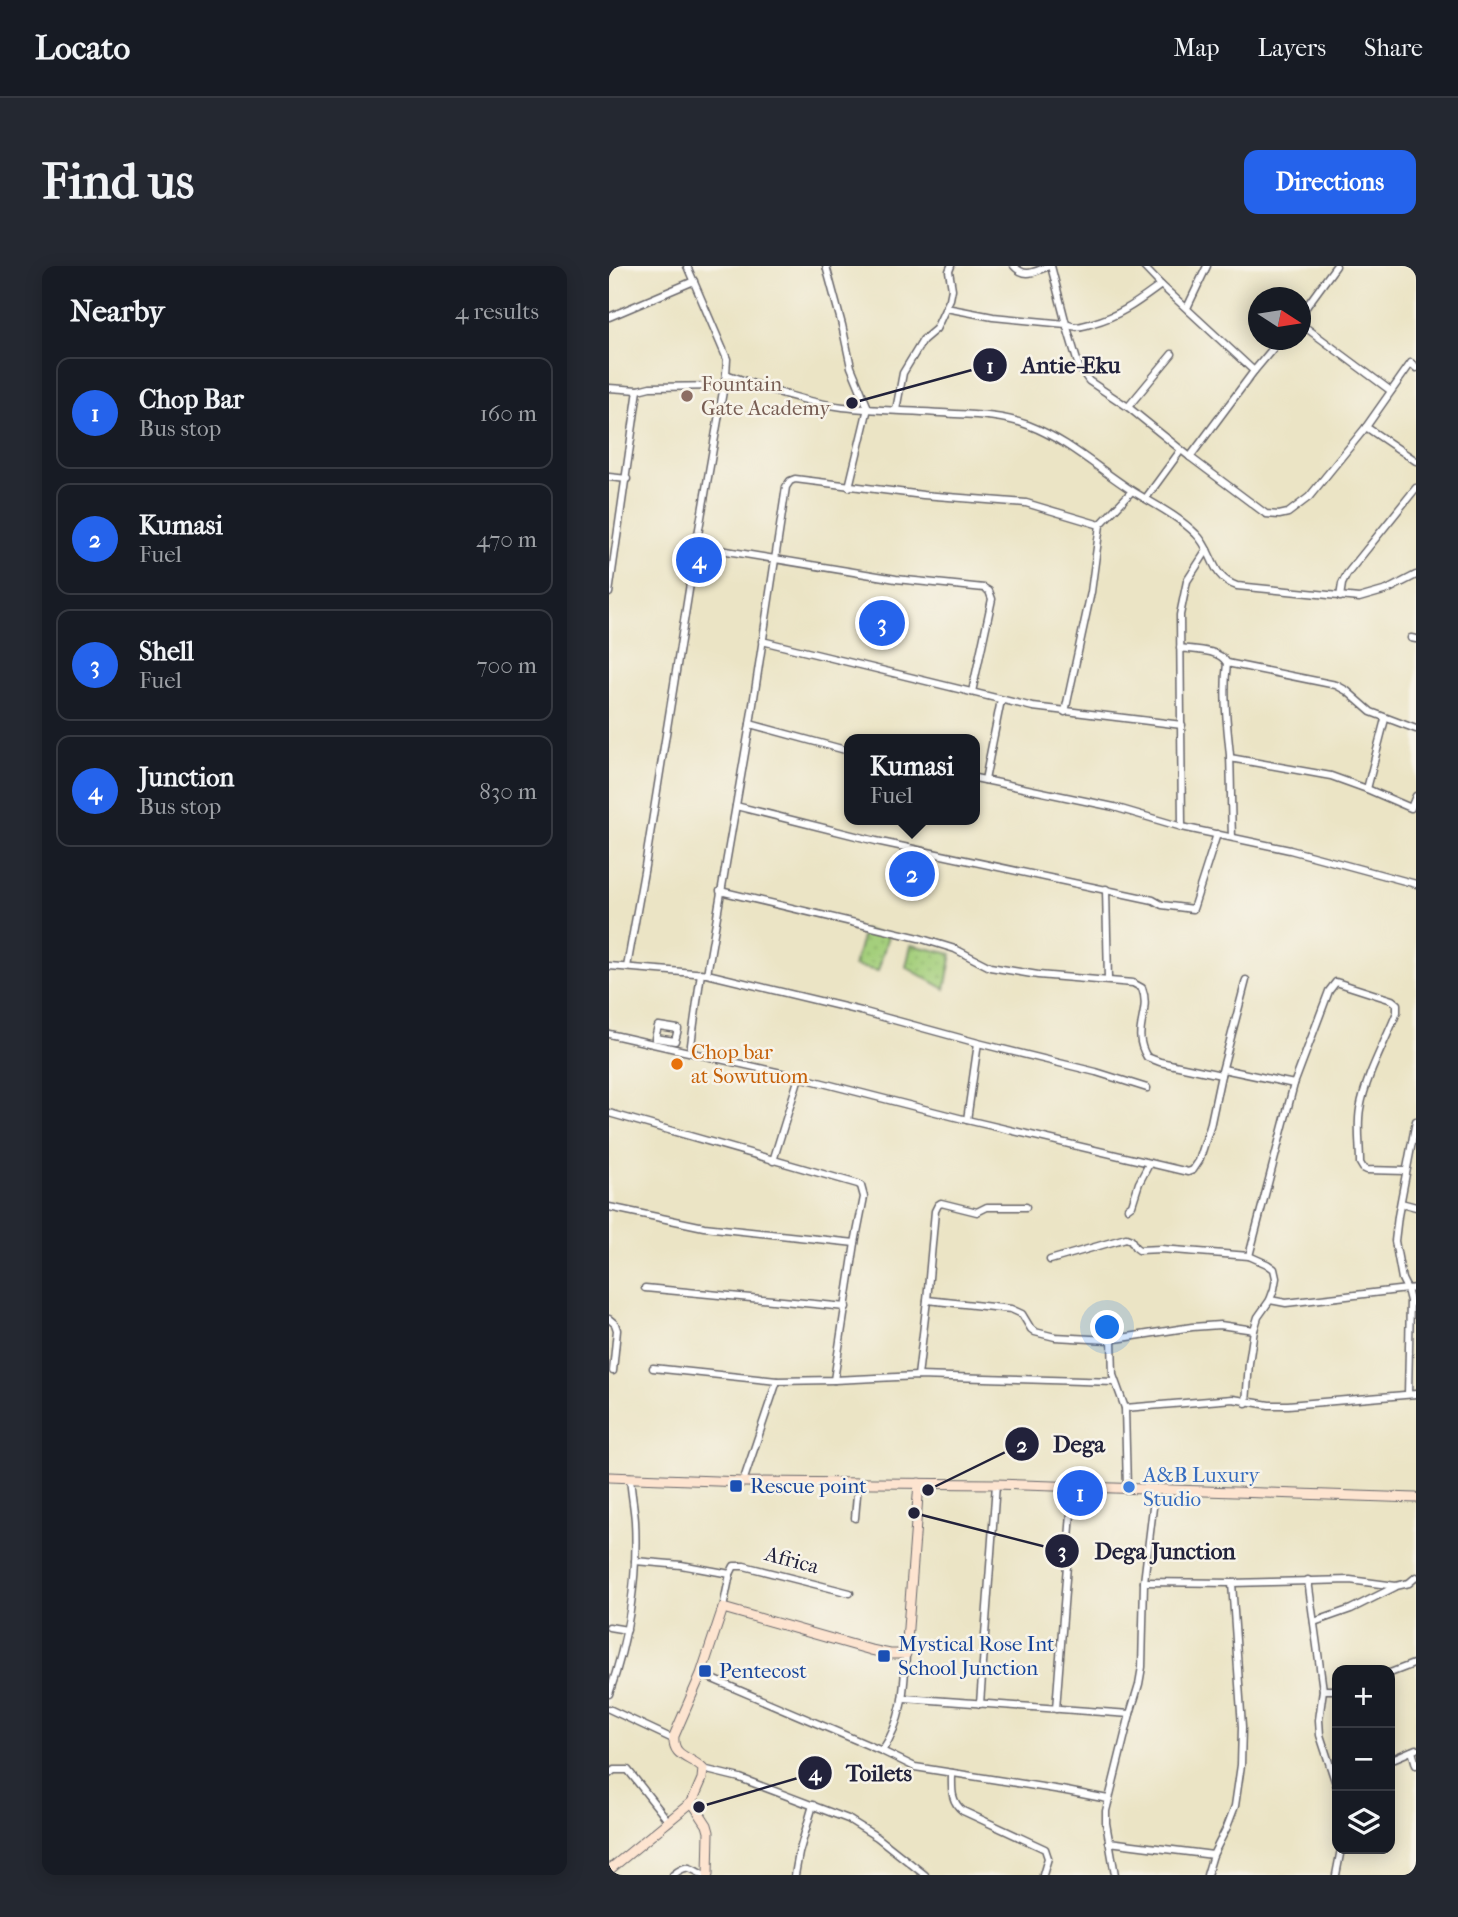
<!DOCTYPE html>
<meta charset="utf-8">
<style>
body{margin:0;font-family:"IM FELL French Canon",serif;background:#242831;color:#f1f3f6}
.controls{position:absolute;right:21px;bottom:21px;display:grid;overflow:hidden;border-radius:14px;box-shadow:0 4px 18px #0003}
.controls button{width:63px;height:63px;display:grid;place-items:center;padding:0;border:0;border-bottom:2px solid #363941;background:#171b24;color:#f1f3f6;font:35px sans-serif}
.compass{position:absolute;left:639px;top:21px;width:63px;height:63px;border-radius:50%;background:#171b24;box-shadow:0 4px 18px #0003;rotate:102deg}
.you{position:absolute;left:499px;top:1062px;width:24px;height:24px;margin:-18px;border:5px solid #fff;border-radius:50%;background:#1a73e8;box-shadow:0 0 0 10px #1a73e833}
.badge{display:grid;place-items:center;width:46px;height:46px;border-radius:50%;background:#2563eb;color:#fff;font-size:23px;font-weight:700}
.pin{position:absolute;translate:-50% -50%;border:4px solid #fff;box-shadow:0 2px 7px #0006}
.popup{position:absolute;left:235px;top:468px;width:136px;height:91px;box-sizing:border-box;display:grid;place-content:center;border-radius:14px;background:#171b24;filter:drop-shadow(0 2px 5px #0005);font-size:23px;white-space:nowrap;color:#9ea1a6}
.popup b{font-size:26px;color:#f1f3f6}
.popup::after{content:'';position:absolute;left:50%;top:100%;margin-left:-14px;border:14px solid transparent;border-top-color:#171b24}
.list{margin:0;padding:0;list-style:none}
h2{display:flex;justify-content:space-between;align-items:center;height:91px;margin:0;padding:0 28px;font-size:30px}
h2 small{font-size:23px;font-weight:400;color:#9ea1a6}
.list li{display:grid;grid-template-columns:46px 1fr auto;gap:21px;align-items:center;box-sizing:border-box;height:112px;margin:0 14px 14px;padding:0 14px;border:2px solid #363941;border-radius:14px}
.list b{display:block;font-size:26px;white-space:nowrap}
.list p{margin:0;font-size:23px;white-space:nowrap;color:#9ea1a6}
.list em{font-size:23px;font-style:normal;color:#9ea1a6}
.icon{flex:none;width:38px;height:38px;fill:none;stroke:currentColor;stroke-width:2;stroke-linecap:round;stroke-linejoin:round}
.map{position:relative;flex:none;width:807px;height:1609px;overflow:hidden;border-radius:14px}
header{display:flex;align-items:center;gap:42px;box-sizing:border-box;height:98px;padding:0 35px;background:#171b24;border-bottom:2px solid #363941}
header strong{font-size:33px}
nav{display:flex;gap:38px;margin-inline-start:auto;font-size:24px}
.intro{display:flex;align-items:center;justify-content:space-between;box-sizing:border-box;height:168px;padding:0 42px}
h1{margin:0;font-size:49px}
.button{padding:18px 32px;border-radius:14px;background:#2563eb;color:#fff;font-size:24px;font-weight:700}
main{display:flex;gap:42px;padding:0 42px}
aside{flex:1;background:#171b24;border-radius:14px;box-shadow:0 4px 18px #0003}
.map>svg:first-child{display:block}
.grass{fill:url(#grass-dots);stroke:#63785c;stroke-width:2}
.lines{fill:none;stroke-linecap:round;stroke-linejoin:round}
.street-casing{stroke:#68666b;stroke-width:9}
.secondary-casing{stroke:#68666b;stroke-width:11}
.street{stroke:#fff;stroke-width:6}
.secondary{stroke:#fde4d0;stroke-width:9}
.education-dot{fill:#8d6e63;stroke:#f7f3e8;stroke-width:2.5}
.food-dot{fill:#e8710a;stroke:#f7f3e8;stroke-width:2.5}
.transit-dot{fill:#1a4fb4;stroke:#f7f3e8;stroke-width:2.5}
.shop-dot{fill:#3f7fe0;stroke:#f7f3e8;stroke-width:2.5}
.labels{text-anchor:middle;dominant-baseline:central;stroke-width:5;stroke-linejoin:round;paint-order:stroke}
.education-label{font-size:21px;fill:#785e54;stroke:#f7f3e8;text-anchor:start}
.food-label{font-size:21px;fill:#c56008;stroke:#f7f3e8;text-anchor:start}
.shop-label{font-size:21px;fill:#366cbe;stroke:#f7f3e8;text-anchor:start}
.transit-label{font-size:21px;fill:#164399;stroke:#f7f3e8;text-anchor:start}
.street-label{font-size:21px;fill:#22223b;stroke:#f7f3e8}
.leader{fill:none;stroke:#22223b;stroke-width:2.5}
.callout-dot{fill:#22223b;stroke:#f7f3e8;stroke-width:2.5}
.mark-label{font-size:21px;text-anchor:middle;font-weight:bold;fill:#fff}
.callout-label{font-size:23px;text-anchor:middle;font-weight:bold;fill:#22223b;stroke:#f7f3e8;stroke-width:5;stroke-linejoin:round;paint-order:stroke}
</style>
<header>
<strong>Locato</strong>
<nav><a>Map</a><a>Layers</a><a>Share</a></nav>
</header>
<div class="intro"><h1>Find us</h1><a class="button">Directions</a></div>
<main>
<aside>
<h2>Nearby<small>4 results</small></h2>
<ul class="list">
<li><span class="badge">1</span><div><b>Chop Bar</b><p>Bus stop</p></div><em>160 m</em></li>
<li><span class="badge">2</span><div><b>Kumasi</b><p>Fuel</p></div><em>470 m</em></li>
<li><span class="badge">3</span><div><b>Shell</b><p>Fuel</p></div><em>700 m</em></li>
<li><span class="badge">4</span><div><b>Junction</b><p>Bus stop</p></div><em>830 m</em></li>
</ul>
</aside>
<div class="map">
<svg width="807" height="1609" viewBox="0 0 807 1609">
<defs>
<pattern id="grass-dots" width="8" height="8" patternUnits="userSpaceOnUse" patternTransform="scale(1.75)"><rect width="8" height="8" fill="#a4cf7c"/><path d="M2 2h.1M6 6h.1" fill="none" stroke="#8db16c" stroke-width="1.8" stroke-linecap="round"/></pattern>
</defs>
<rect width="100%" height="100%" fill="#f7f3e8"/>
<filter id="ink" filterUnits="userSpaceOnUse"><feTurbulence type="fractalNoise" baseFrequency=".0143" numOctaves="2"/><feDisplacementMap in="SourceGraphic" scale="14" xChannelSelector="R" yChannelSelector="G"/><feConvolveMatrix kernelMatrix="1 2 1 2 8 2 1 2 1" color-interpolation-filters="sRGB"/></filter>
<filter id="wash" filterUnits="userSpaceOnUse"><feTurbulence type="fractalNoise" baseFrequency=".00686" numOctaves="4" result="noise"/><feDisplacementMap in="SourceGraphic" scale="28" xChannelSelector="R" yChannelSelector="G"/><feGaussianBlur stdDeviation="1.57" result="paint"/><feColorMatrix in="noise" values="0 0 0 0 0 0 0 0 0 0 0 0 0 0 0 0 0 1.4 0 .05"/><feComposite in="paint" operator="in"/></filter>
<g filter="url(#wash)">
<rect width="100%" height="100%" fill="#ebe4c5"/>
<!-- grass -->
<g class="grass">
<polygon points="255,664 279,670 269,705 245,700"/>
<polygon points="302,679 343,688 336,723 297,701"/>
</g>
</g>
<g filter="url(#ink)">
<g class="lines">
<!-- street casing -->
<g class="street-casing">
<g id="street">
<polyline points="217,0 233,59 242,101 259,142 240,221"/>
<path d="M405,0c12,13 21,5 35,0"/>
<path d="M442,0l15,58c10,5 17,2 27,-1 27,-7 46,-22 68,-38l93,86"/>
<polyline points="534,0 552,19"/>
<polyline points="337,42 384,51 457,58 470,101 480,115 519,141 581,191 657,248 670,249 679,247 700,231 757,161 802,97 807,102"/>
<polyline points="578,42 598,0"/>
<polyline points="692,48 727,0"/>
<polyline points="0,51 85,15"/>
<polyline points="692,58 782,125"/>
<path d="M117,108c39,14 76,28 117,33 37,4 75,4 112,7 24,1 49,2 73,11 39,15 68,42 103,65 22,14 46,25 65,44 18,17 14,43 41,52l122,12 28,-8 29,-15"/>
<polyline points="0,122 29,124 41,121 115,120"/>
<polyline points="519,141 563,88"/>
<polyline points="287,144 294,107 314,74 327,63 341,33 343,23 340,5 342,0"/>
<polyline points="757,161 807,195"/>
<polyline points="581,191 645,105 671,74"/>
<polyline points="0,211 18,213"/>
<polyline points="537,232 572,184"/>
<polyline points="87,280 287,313 375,322 380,325 383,333 363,426"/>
<polyline points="0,327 29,124"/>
<polyline points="731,331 733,318 738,308 807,222"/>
<polyline points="802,372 807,373"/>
<polyline points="153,375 424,441 573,459"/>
<path d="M571,382c14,2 39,1 47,15l109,22 11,6 24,21 45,17"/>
<path d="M618,397c-4,31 0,61 3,92 1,27 1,55 2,82"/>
<polyline points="456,446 482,326 491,259 523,225"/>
<polyline points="141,458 240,485"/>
<polyline points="621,492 722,510 758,523 802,542 807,530"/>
<polyline points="366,512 505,541 573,561 681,584 807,618"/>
<polyline points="376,514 392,434"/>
<polyline points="758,523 776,453"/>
<polyline points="127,540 267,575 544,634 553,639 584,643 608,568"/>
<polyline points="573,561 571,349 578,315 598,284"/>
<polyline points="497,623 499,714"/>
<path d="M111,625l199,47 36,11 35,18 48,8 95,8 9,5c10,25 -12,42 5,69l13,5 61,13"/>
<polyline points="0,700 98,708 252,745 369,777 487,806 538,822"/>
<polyline points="18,701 36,600 87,280 117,108 118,93 78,0"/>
<polyline points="98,708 141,458 177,221 181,215 186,213 314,229 417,237 491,259"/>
<polyline points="49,760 46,772 66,775 69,763 50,760"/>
<polyline points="0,768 190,811 358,854 579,906 584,904 590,895 601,861 612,809 637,714"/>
<polyline points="81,786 92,707"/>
<polyline points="614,803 685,818"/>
<polyline points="0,847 249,918 252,920 255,931 246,977 225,1114"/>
<polyline points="358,854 369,777"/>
<polyline points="164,895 190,811"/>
<polyline points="792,937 807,941"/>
<polyline points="0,941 95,961 246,977"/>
<polyline points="519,942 523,939 530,917 540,898"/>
<path d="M640,990l45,-172 35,-93 7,-9 56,18 5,4v8c-12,31 -31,63 -37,97 -3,17 0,36 0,54l3,5 4,2 39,1"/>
<polyline points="441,994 517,972 522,974 526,981 530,984 552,983 640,990 658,998 665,1003 667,1012 665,1023 661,1034 649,1051 645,1064 640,1097 637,1137"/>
<polyline points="36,1022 237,1041"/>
<polyline points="318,1034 402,1043 413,1048 422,1063 426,1066 446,1071 500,1074 583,1061 611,1059 645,1064"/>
<polyline points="661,1034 677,1037 807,1022"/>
<polyline points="0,1053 6,1058 8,1064 4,1105"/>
<polyline points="503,1074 504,1109 516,1142 518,1223"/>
<polyline points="44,1102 168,1115 225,1114 309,1110 506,1116"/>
<polyline points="309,1110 318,1034 326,945 329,939 332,937 368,946 378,941 417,941"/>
<polyline points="799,1128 801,1035 798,1023 793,1013 786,975 789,950 807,855"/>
<polyline points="516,1142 624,1133 660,1139 679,1139 807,1128"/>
<polyline points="134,1216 168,1115"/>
<polyline points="246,1252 249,1217"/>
<polyline points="26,1295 72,1299 121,1308"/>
<polyline points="121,1308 125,1300 135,1300 241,1327"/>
<polyline points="699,1314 714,1424 710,1454 711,1469 728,1521"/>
<polyline points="535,1316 623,1317 741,1314 787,1320 800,1317 807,1311"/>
<polyline points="114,1342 121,1308"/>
<polyline points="705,1356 742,1343 786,1321"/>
<polyline points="0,1361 18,1364"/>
<polyline points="781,1407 807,1397"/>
<polyline points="92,1408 273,1485 306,1501 452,1524 499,1533"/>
<polyline points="714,1424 728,1424"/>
<path d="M0,1428c19,-54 29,-115 26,-173 -1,-14 -4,-29 -5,-44"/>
<polyline points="295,1432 521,1448"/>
<polyline points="371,1438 387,1218"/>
<polyline points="0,1443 64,1473"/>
<polyline points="447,1443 464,1221"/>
<path d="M273,1485c21,-32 22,-60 24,-97"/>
<polyline points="803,1485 807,1499"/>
<polyline points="781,1494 807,1483"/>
<polyline points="94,1503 131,1512 239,1553 268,1571 316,1609"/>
<path d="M343,1507c0,15 -2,28 11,38l82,38 3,9 -5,17"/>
<polyline points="0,1508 5,1504 19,1504 60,1556"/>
<polyline points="500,1576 604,1589"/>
<path d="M64,1609c14,-11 16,-8 30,0"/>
<polyline points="186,1609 190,1587 204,1539"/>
<polyline points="506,1609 497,1557 497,1545 521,1448 530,1418 533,1401 535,1316 546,1225"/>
<polyline points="598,1609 604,1589 618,1561 626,1540 632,1499 633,1461 623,1317"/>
<polyline points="727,1609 732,1583"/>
</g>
</g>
<!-- secondary casing -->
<g class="secondary-casing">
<g id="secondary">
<polyline points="0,1211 134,1216 387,1218 807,1232"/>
<polyline points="83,1536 98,1559 100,1566 99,1609"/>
<path d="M0,1604l83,-68 10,-23 1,-10c-12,-13 -31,-11 -29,-33l27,-62 22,-66 148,42 19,4h16l13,-171"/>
</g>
</g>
<!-- street -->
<use href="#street" class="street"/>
<!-- secondary -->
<use href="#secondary" class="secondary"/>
</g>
</g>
<!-- markers -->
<circle class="education-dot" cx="78" cy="130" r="7"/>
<circle class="food-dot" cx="68" cy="798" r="7"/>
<g class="transit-dot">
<rect x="120" y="1213" width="14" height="14" rx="3.5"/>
<rect x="268" y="1383" width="14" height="14" rx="3.5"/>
<rect x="89" y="1398" width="14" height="14" rx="3.5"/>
</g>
<circle class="shop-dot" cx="520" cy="1221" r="7"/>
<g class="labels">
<!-- education labels -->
<g class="education-label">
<text x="92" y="118">Fountain<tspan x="92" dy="24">Gate Academy</tspan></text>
</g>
<!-- food labels -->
<g class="food-label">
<text x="82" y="786">Chop bar<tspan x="82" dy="24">at Sowutuom</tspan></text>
</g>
<!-- shop labels -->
<g class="shop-label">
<text x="534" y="1209">A&amp;B Luxury<tspan x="534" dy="24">Studio</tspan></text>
</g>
<!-- transit labels -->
<g class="transit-label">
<text x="141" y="1220">Rescue point</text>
<text x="289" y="1378">Mystical Rose Int<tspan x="289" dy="24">School Junction</tspan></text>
<text x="110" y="1405">Pentecost</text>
</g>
<!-- street labels -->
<g class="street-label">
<text transform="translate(183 1294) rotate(15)">Africa</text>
</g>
</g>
<!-- callouts -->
<path class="leader" d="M243 137L381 99M319 1224L413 1178M305 1247L453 1285M90 1541L206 1507"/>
<g class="callout-dot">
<circle cx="243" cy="137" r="7"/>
<circle cx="319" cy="1224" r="7"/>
<circle cx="305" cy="1247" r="7"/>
<circle cx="90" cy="1541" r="7"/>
<circle cx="381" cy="99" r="18"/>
<circle cx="413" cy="1178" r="18"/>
<circle cx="453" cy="1285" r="18"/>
<circle cx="206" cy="1507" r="18"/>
</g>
<g class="mark-label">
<text x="381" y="107">1</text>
<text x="413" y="1186">2</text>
<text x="453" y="1292">3</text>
<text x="206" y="1514">4</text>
</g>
<g class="callout-label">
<text x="462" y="107">Antie-Eku</text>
<text x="470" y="1186">Dega</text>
<text x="556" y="1293">Dega Junction</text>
<text x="270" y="1515">Toilets</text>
</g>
</svg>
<div class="controls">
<button>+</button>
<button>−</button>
<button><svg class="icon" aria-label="layers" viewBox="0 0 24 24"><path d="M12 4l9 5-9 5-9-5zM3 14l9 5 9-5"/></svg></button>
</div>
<svg class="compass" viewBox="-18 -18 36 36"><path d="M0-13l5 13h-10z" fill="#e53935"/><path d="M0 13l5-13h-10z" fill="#9ea1a6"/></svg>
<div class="you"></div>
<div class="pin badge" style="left:471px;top:1227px">1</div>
<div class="pin badge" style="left:303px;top:608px">2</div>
<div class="popup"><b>Kumasi</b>Fuel</div>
<div class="pin badge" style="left:273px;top:357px">3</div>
<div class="pin badge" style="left:90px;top:294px">4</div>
</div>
</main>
